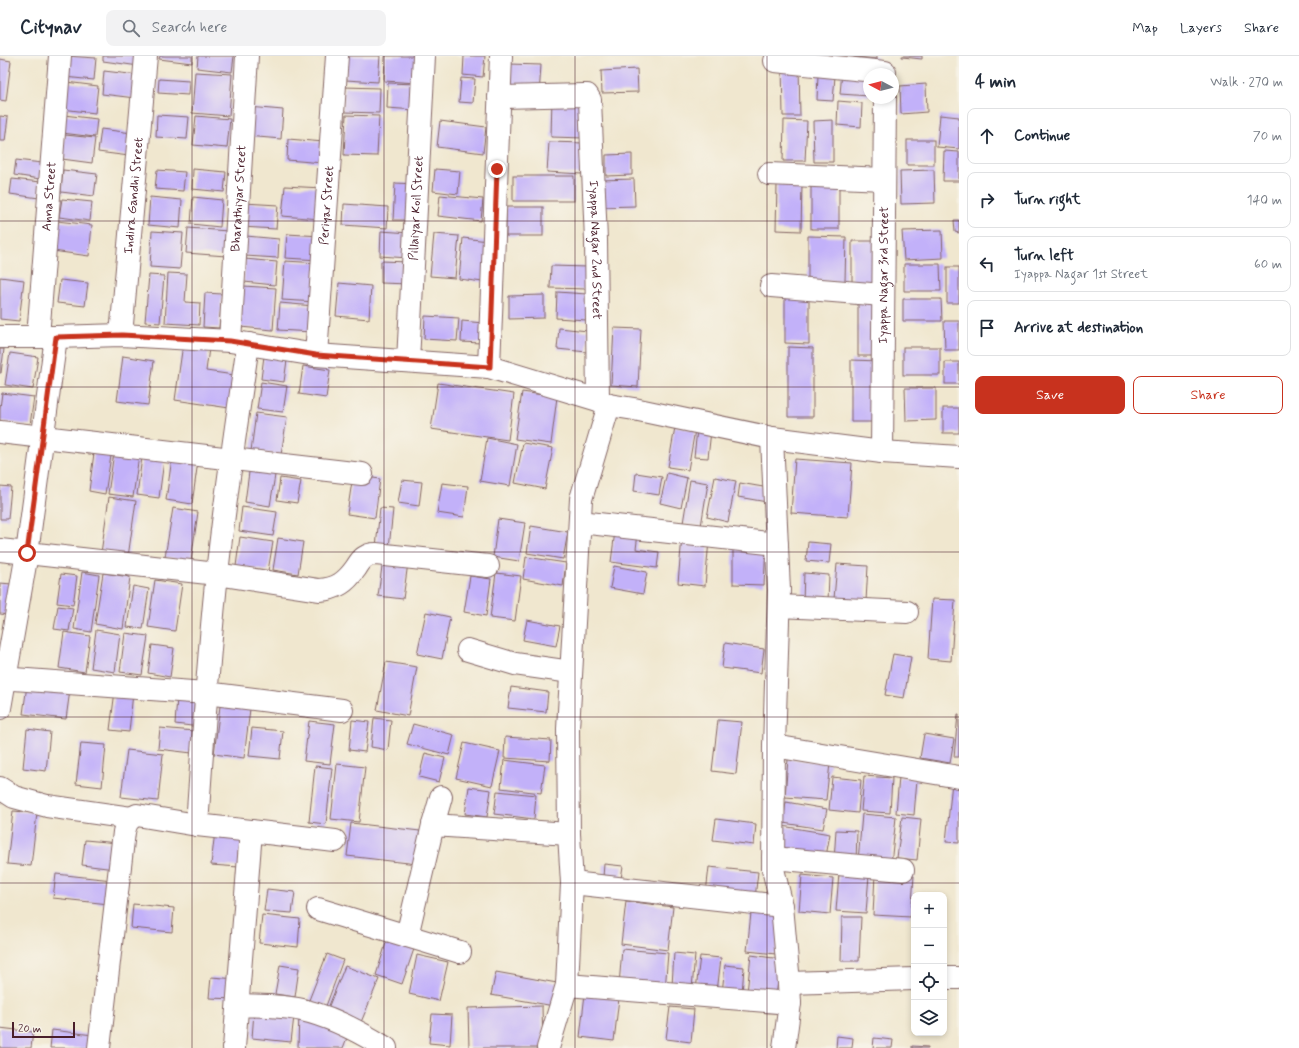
<!DOCTYPE html>
<meta charset="utf-8">
<style>
body{margin:0;font-family:Mynerve,sans-serif;background:#f2f2f3;color:#1f2937}
.controls{position:absolute;right:12px;bottom:12px;display:grid;overflow:hidden;border-radius:8px;box-shadow:0 2px 6px #0003}
.controls button{width:36px;height:36px;display:grid;place-items:center;padding:0;border:0;border-bottom:1px solid #e0e1e3;background:#fff;color:#1f2937;font:20px sans-serif}
.compass{position:absolute;left:863px;top:12px;width:36px;height:36px;border-radius:50%;background:#fff;box-shadow:0 2px 6px #0003;rotate:277deg}
.scale{position:absolute;left:12px;bottom:10px;width:63px;box-sizing:border-box;padding-left:4px;border:2px solid #4a1f2b;border-top:0;font-size:11px;line-height:14px;white-space:nowrap;color:#4a1f2b;-webkit-text-stroke:3px #f7f3e8;paint-order:stroke}
.stop{position:absolute;width:12px;height:12px;margin:-9px;border:3px solid #c8321e;border-radius:50%;background:#fff}
.stop.end{background:#c8321e;border-color:#fff;box-shadow:0 1px 4px #0008}
.list{margin:0;padding:0;list-style:none}
h2{display:flex;justify-content:space-between;align-items:center;height:52px;margin:0;padding:0 16px;font-size:17px}
h2 small{font-size:13px;font-weight:400;color:#747a83}
.list li{display:grid;grid-template-columns:26px 1fr auto;gap:12px;align-items:center;box-sizing:border-box;height:56px;margin:0 8px 8px;padding:0 8px;border:1px solid #e0e1e3;border-radius:8px}
.list b{display:block;font-size:15px;white-space:nowrap}
.list p{margin:0;font-size:13px;white-space:nowrap;color:#747a83}
.list em{font-size:13px;font-style:normal;color:#747a83}
.actions{display:flex;gap:8px;padding:12px 16px}
.actions a{flex:1;padding:9px 0;border:1px solid #c8321e;border-radius:8px;text-align:center;font-size:14px;color:#c8321e}
.actions .main{background:#c8321e;color:#fff}
.icon{flex:none;width:22px;height:22px;fill:none;stroke:currentColor;stroke-width:2;stroke-linecap:round;stroke-linejoin:round}
.map{position:relative;flex:none;width:959px;height:992px;overflow:hidden}
header{display:flex;align-items:center;gap:24px;box-sizing:border-box;height:56px;padding:0 20px;background:#fff;border-bottom:1px solid #e0e1e3}
header strong{font-size:19px}
nav{display:flex;gap:22px;margin-inline-start:auto;font-size:14px}
.search{width:280px;height:36px;background:#f2f2f3;display:flex;align-items:center;gap:10px;box-sizing:border-box;padding:0 14px;border-radius:8px;color:#747a83;font-size:15px}
main{display:flex}
aside{flex:1;background:#fff}
.map>svg:first-child{display:block}
.building{fill:#c2b1f9}
.lines{fill:none;stroke-linecap:round;stroke-linejoin:round}
.minor-casing{stroke:#846564;stroke-width:24}
.tertiary-casing{stroke:#846564;stroke-width:24}
.minor{stroke:#fff;stroke-width:22}
.tertiary{stroke:#fff;stroke-width:22}
.route{stroke:#c8321e;stroke-width:5}
.grid{fill:none;stroke:#4a1f2b;stroke-width:1;stroke-opacity:0.55}
.labels{text-anchor:middle;dominant-baseline:central;stroke-width:3;stroke-linejoin:round;paint-order:stroke}
.street-label{font-size:13px;fill:#4a1f2b;stroke:#f7f3e8}
</style>
<header>
<strong>Citynav</strong>
<div class="search"><svg class="icon" aria-label="search" viewBox="0 0 24 24"><circle cx="10" cy="10" r="6"/><path d="M15 15l6 6"/></svg>Search here</div>
<nav><a>Map</a><a>Layers</a><a>Share</a></nav>
</header>
<main>
<div class="map">
<svg width="959" height="992" viewBox="0 0 959 992">
<rect width="100%" height="100%" fill="#f7f3e8"/>
<filter id="ink" filterUnits="userSpaceOnUse"><feTurbulence type="fractalNoise" baseFrequency=".025" numOctaves="2"/><feDisplacementMap in="SourceGraphic" scale="8" xChannelSelector="R" yChannelSelector="G"/><feConvolveMatrix kernelMatrix="1 2 1 2 8 2 1 2 1" color-interpolation-filters="sRGB"/></filter>
<filter id="wash" filterUnits="userSpaceOnUse"><feTurbulence type="fractalNoise" baseFrequency=".012" numOctaves="4" result="noise"/><feDisplacementMap in="SourceGraphic" scale="16" xChannelSelector="R" yChannelSelector="G"/><feGaussianBlur stdDeviation="0.9" result="paint"/><feColorMatrix in="noise" values="0 0 0 0 0 0 0 0 0 0 0 0 0 0 0 0 0 1.4 0 .05"/><feComposite in="paint" operator="in"/></filter>
<g filter="url(#wash)">
<rect width="100%" height="100%" fill="#f0e7cf"/>
<g id="blocks">
<!-- building -->
<g class="building">
<polygon points="66,0 96,2 94,24 64,21"/>
<polygon points="103,0 140,0 139,10 103,5"/>
<polygon points="160,0 192,0 192,7 159,3"/>
<polygon points="198,0 234,0 232,16 197,12"/>
<polygon points="347,0 380,0 378,26 346,24"/>
<polygon points="385,0 421,0 419,27 384,25"/>
<polygon points="464,0 485,0 483,21 463,19"/>
<polygon points="854,0 877,0 877,3 854,1"/>
<polygon points="902,0 922,0 922,3 902,1"/>
<polygon points="0,3 11,5 6,45 0,44"/>
<polygon points="509,8 541,9 539,40 507,38"/>
<polygon points="782,10 799,10 800,60 783,60"/>
<polygon points="637,13 638,36 602,37 601,15"/>
<polygon points="104,15 138,19 135,42 102,38"/>
<polygon points="195,16 232,18 229,60 192,57"/>
<polygon points="842,16 869,18 869,40 840,38"/>
<polygon points="818,18 835,20 833,45 817,44"/>
<polygon points="461,22 475,23 473,47 459,46"/>
<polygon points="159,23 189,25 188,39 158,37"/>
<polygon points="66,26 98,30 95,57 62,53"/>
<polygon points="388,27 416,28 415,54 387,52"/>
<polygon points="926,28 927,56 901,58 900,30"/>
<polygon points="344,31 380,32 379,57 343,56"/>
<polygon points="552,41 585,42 584,82 551,81"/>
<polygon points="838,45 862,47 861,71 837,69"/>
<polygon points="248,51 283,54 281,83 246,80"/>
<polygon points="64,59 97,63 95,81 62,77"/>
<polygon points="157,59 189,61 187,83 156,81"/>
<polygon points="346,59 379,60 377,100 344,99"/>
<polygon points="940,59 959,61 959,93 937,91"/>
<polygon points="0,60 8,61 5,85 0,85"/>
<polygon points="196,60 230,63 227,92 193,89"/>
<polygon points="784,64 807,65 805,105 783,105"/>
<polygon points="833,64 833,106 814,106 813,65"/>
<polygon points="440,65 486,71 483,97 437,91"/>
<polygon points="101,73 132,77 129,100 98,96"/>
<polygon points="65,79 95,82 92,107 62,103"/>
<polygon points="288,83 324,86 323,107 287,104"/>
<rect x="907" y="84" width="27" height="25"/>
<polygon points="549,86 584,87 582,118 547,116"/>
<polygon points="944,95 959,96 959,125 943,125"/>
<polygon points="632,98 632,119 606,120 606,99"/>
<polygon points="16,104 42,107 40,123 14,119"/>
<polygon points="193,113 226,116 224,136 192,133"/>
<polygon points="435,113 460,115 458,138 433,135"/>
<polygon points="63,114 97,118 94,140 61,136"/>
<polygon points="157,114 185,116 183,135 155,133"/>
<polygon points="934,114 935,147 901,148 900,115"/>
<rect x="513" y="120" width="61" height="25"/>
<polygon points="12,123 41,126 39,142 10,138"/>
<polygon points="634,123 635,150 601,151 600,124"/>
<polygon points="395,127 416,128 414,164 393,164"/>
<polygon points="777,128 802,128 801,175 776,174"/>
<polygon points="285,130 322,132 320,163 282,160"/>
<rect x="811" y="130" width="28" height="43"/>
<polygon points="440,139 483,143 481,165 438,160"/>
<polygon points="150,141 182,144 180,172 148,169"/>
<polygon points="193,141 222,144 220,171 191,168"/>
<polygon points="62,143 92,146 90,165 59,161"/>
<polygon points="244,147 278,149 276,173 242,171"/>
<polygon points="344,148 388,151 387,172 343,169"/>
<rect x="506" y="151" width="37" height="29"/>
<polygon points="954,164 959,164 959,177 955,176"/>
<polygon points="57,165 92,169 89,200 53,195"/>
<polygon points="188,172 228,175 226,200 186,197"/>
<polygon points="942,174 943,202 904,204 902,175"/>
<polygon points="152,175 183,177 180,213 150,211"/>
<polygon points="381,175 410,177 408,202 380,200"/>
<polygon points="287,178 321,180 319,204 285,202"/>
<polygon points="434,178 459,180 455,222 430,220"/>
<polygon points="246,180 279,183 278,202 245,200"/>
<polygon points="808,180 846,181 845,226 808,225"/>
<polygon points="463,182 488,185 483,226 459,223"/>
<polygon points="852,185 878,185 878,227 852,228"/>
<polygon points="245,203 277,206 275,229 244,226"/>
<polygon points="285,205 320,207 317,246 282,244"/>
<polygon points="381,205 409,206 409,228 381,227"/>
<polygon points="904,208 940,208 941,235 904,235"/>
<polygon points="551,210 588,211 587,233 550,232"/>
<rect x="947" y="211" width="12" height="36"/>
<polygon points="168,217 187,218 185,246 200,247 199,269 165,267"/>
<polygon points="149,219 164,220 160,267 145,266"/>
<polygon points="0,221 24,224 19,265 0,263"/>
<polygon points="60,224 88,227 85,250 57,247"/>
<polygon points="339,227 371,230 369,263 336,260"/>
<polygon points="243,230 276,232 273,274 240,271"/>
<polygon points="557,236 587,238 586,264 556,262"/>
<polygon points="205,237 222,238 219,272 203,271"/>
<polygon points="544,239 544,262 509,263 509,240"/>
<polygon points="785,241 809,241 809,288 785,287"/>
<polygon points="903,243 941,243 942,265 903,265"/>
<rect x="858" y="244" width="23" height="56"/>
<polygon points="280,247 314,250 312,276 278,274"/>
<polygon points="425,260 459,262 457,285 424,283"/>
<polygon points="462,265 483,267 481,287 461,286"/>
<polygon points="944,265 959,265 959,294 945,294"/>
<polygon points="559,272 588,275 587,296 557,293"/>
<polygon points="614,272 641,273 638,331 611,329"/>
<polygon points="183,288 209,292 206,315 241,320 236,353 175,344"/>
<polygon points="788,291 813,292 813,361 788,361"/>
<rect x="903" y="291" width="37" height="28"/>
<polygon points="0,293 4,293 1,317 0,317"/>
<polygon points="10,297 38,301 33,333 5,329"/>
<polygon points="123,300 154,305 148,349 117,345"/>
<polygon points="264,300 287,304 284,326 261,323"/>
<polygon points="851,304 880,305 880,366 851,366"/>
<rect x="945" y="306" width="14" height="22"/>
<polygon points="303,310 330,314 326,342 299,338"/>
<polygon points="261,326 287,330 283,356 257,353"/>
<polygon points="438,327 514,338 508,384 431,373"/>
<polygon points="905,332 936,332 936,364 906,365"/>
<polygon points="522,336 557,341 551,388 515,383"/>
<polygon points="2,337 34,341 30,369 0,365 0,352"/>
<rect x="943" y="352" width="16" height="25"/>
<polygon points="256,357 287,361 281,399 251,395"/>
<polygon points="675,371 695,374 688,414 668,411"/>
<polygon points="697,374 711,375 708,402 694,401"/>
<polygon points="487,382 517,388 510,430 480,425"/>
<polygon points="523,387 553,392 545,433 515,427"/>
<polygon points="114,396 139,399 133,441 108,438"/>
<polygon points="94,397 111,400 105,438 89,435"/>
<polygon points="142,401 164,404 159,442 137,439"/>
<polygon points="172,402 198,405 192,448 166,444"/>
<polygon points="795,403 852,407 848,461 791,457"/>
<polygon points="250,409 276,413 270,450 245,446"/>
<polygon points="636,417 662,421 659,439 634,435"/>
<polygon points="667,417 687,422 681,452 660,447"/>
<polygon points="353,419 380,423 375,462 347,458"/>
<polygon points="715,421 736,425 728,466 707,461"/>
<polygon points="280,422 301,425 297,447 277,444"/>
<polygon points="402,424 422,426 419,450 398,447"/>
<polygon points="690,424 708,427 701,470 683,467"/>
<polygon points="442,427 468,430 464,461 437,457"/>
<polygon points="740,427 769,432 767,446 738,441"/>
<polygon points="0,430 11,431 8,463 0,463"/>
<polygon points="109,441 136,445 128,501 101,497"/>
<polygon points="242,451 277,456 273,480 239,475"/>
<polygon points="173,452 198,456 191,505 165,501"/>
<polygon points="380,452 393,453 389,492 376,491"/>
<polygon points="498,463 525,467 519,505 493,501"/>
<polygon points="531,470 568,476 563,503 527,497"/>
<polygon points="615,475 638,478 636,493 659,496 657,512 611,506"/>
<polygon points="240,481 273,486 268,515 236,510"/>
<polygon points="682,481 709,484 705,530 678,527"/>
<polygon points="278,482 303,486 298,518 273,514"/>
<polygon points="733,486 766,487 764,529 733,528"/>
<polygon points="808,486 831,488 829,507 806,505"/>
<polygon points="526,501 566,507 563,530 523,523"/>
<polygon points="383,503 408,507 403,543 378,540"/>
<polygon points="837,508 868,510 866,545 834,543"/>
<polygon points="614,510 647,516 643,538 610,532"/>
<polygon points="82,516 99,519 91,576 74,573"/>
<polygon points="103,517 130,521 123,573 95,568"/>
<polygon points="496,517 521,520 515,565 490,562"/>
<polygon points="804,517 829,519 828,546 803,545"/>
<polygon points="61,518 77,520 73,549 57,547"/>
<polygon points="470,520 491,523 486,560 464,556"/>
<polygon points="155,524 182,528 175,575 148,571"/>
<polygon points="0,527 12,528 9,559 0,558"/>
<polygon points="133,530 149,533 143,573 127,571"/>
<polygon points="932,543 955,544 951,605 928,603"/>
<polygon points="58,550 73,552 69,575 54,573"/>
<polygon points="426,556 450,561 442,603 417,598"/>
<polygon points="527,564 560,570 556,590 523,584"/>
<polygon points="96,574 120,578 115,616 91,612"/>
<polygon points="64,576 90,580 85,616 59,612"/>
<polygon points="125,577 148,580 142,619 120,616"/>
<polygon points="725,587 764,593 761,617 722,612"/>
<polygon points="152,589 174,592 170,621 148,617"/>
<polygon points="893,598 911,601 904,642 885,639"/>
<polygon points="386,606 417,611 408,660 377,654"/>
<polygon points="27,629 70,634 66,663 23,658"/>
<polygon points="511,631 548,636 546,656 508,652"/>
<polygon points="115,635 133,637 129,676 110,674"/>
<polygon points="177,642 202,645 200,671 175,668"/>
<polygon points="220,650 250,653 244,702 214,698"/>
<polygon points="958,658 959,658 959,701 954,701"/>
<polygon points="374,662 391,664 388,694 371,691"/>
<polygon points="352,664 369,666 365,696 349,694"/>
<polygon points="718,664 742,666 736,718 712,715"/>
<polygon points="309,665 335,668 330,708 304,705"/>
<polygon points="413,668 454,679 449,699 407,688"/>
<polygon points="160,672 194,675 192,697 158,693"/>
<polygon points="252,672 283,675 280,703 249,700"/>
<polygon points="27,673 50,676 46,715 23,712"/>
<polygon points="924,678 954,683 950,707 920,702"/>
<polygon points="505,681 551,684 550,705 504,702"/>
<polygon points="81,687 106,689 102,731 76,728"/>
<polygon points="464,687 500,695 492,730 456,722"/>
<polygon points="127,694 163,698 158,745 121,741"/>
<polygon points="425,697 445,702 439,726 419,721"/>
<polygon points="788,703 830,707 826,744 785,741"/>
<polygon points="504,704 545,709 541,737 501,732"/>
<polygon points="337,708 365,711 359,766 331,763"/>
<polygon points="315,710 332,712 326,768 309,766"/>
<polygon points="864,720 892,722 890,757 861,755"/>
<polygon points="832,721 861,724 858,757 829,754"/>
<polygon points="899,721 917,723 914,759 896,757"/>
<polygon points="952,726 959,727 959,787 946,786"/>
<polygon points="469,731 491,734 487,761 465,758"/>
<polygon points="497,735 536,739 534,763 494,758"/>
<polygon points="786,746 827,753 823,773 783,767"/>
<polygon points="13,755 37,757 31,810 7,808"/>
<polygon points="862,758 896,761 891,808 858,805"/>
<polygon points="902,761 921,763 917,804 897,802"/>
<polygon points="716,763 756,768 754,789 713,784"/>
<polygon points="351,767 420,775 417,808 347,800"/>
<polygon points="782,770 830,778 825,806 777,797"/>
<polygon points="836,774 857,775 856,807 834,805"/>
<polygon points="215,775 242,777 239,811 211,809"/>
<polygon points="85,784 118,787 115,813 82,809"/>
<polygon points="604,808 623,810 621,823 603,821"/>
<polygon points="709,811 758,816 755,842 706,837"/>
<polygon points="839,817 869,819 866,857 836,855"/>
<polygon points="56,818 112,824 109,848 53,842"/>
<polygon points="875,818 914,820 911,861 873,859"/>
<polygon points="802,819 833,822 830,858 799,855"/>
<polygon points="267,833 295,836 292,857 264,855"/>
<polygon points="626,845 673,851 668,894 621,888"/>
<polygon points="133,848 174,852 172,876 131,872"/>
<polygon points="751,857 780,860 776,898 747,895"/>
<polygon points="262,859 300,863 298,891 259,887"/>
<polygon points="842,861 861,861 859,905 841,905"/>
<polygon points="387,884 414,893 402,928 376,919"/>
<polygon points="622,893 668,897 665,934 619,929"/>
<polygon points="674,897 695,899 692,932 672,930"/>
<polygon points="327,898 343,904 326,950 309,944"/>
<polygon points="417,899 448,906 439,945 409,938"/>
<polygon points="751,899 781,903 776,940 747,937"/>
<polygon points="700,900 721,902 717,936 696,934"/>
<polygon points="280,909 299,912 295,941 275,938"/>
<polygon points="725,909 744,911 742,938 722,937"/>
<polygon points="345,910 379,923 359,971 326,957"/>
<polygon points="496,916 557,927 554,950 491,939"/>
<polygon points="211,921 237,923 236,943 209,942"/>
<polygon points="585,938 619,942 614,985 580,981"/>
<polygon points="542,950 543,992 469,992 468,952"/>
<polygon points="670,951 694,953 691,986 666,983"/>
<polygon points="254,956 294,960 291,986 252,982"/>
<polygon points="299,956 350,974 343,992 298,992"/>
<polygon points="432,958 452,959 450,989 429,987"/>
<polygon points="0,972 33,976 31,992 0,992"/>
<polygon points="52,974 93,979 92,992 50,992"/>
<polygon points="837,980 853,982 852,992 836,992"/>
<polygon points="874,982 893,984 892,992 873,992"/>
<polygon points="912,990 928,991 928,992 912,992"/>
</g>
</g>
</g>
<g filter="url(#ink)">
<use href="#blocks" fill-opacity="0" stroke="#846564" stroke-width="1"/>
<g class="lines">
<!-- minor casing -->
<g class="minor-casing">
<g id="minor">
<polyline points="775,5 885,16"/>
<path id="s1" d="M499,41l85,-2h3l3,5 6,140 2,160"/>
<polyline points="769,118 884,123"/>
<polyline points="771,230 883,239"/>
<path id="s2" d="M121,279l25,-279"/>
<path id="s3" d="M38,281l22,-281"/>
<path id="s4" d="M230,285l17,-285"/>
<path id="s5" d="M316,299l21,-299"/>
<path id="s6" d="M408,305l16,-305"/>
<polyline points="489,311 501,0"/>
<polyline points="0,376 362,418"/>
<polyline points="772,382 779,534 774,690 773,813 782,850 789,927 790,947 784,992"/>
<path id="s7" d="M882,396l3,-354"/>
<polyline points="580,466 777,488"/>
<path d="M0,494l217,24 102,16c18,-1 27,-8 37,-22 3,-5 6,-10 11,-12 2,-2 7,-2 9,-2l112,12"/>
<polyline points="779,550 907,556"/>
<polyline points="468,594 515,608 571,616"/>
<polyline points="0,622 206,637 342,654"/>
<polyline points="0,652 27,497 56,281"/>
<polyline points="774,690 959,721"/>
<polyline points="0,732 14,741 47,750 131,762"/>
<path d="M197,769c6,-84 11,-167 20,-251 8,-77 20,-153 31,-230"/>
<polyline points="433,769 569,778"/>
<polyline points="251,775 335,785"/>
<polyline points="773,802 903,814"/>
<polyline points="572,827 782,850"/>
<polyline points="318,853 460,896"/>
<polyline points="407,880 433,769 441,741"/>
<polyline points="944,922 959,922"/>
<polyline points="789,927 914,923"/>
<polyline points="567,929 790,947"/>
<path d="M238,949c21,1 43,0 64,5 27,6 60,23 84,38"/>
<path d="M99,992l25,-216c2,-9 4,-13 13,-17l60,10 54,6 -17,217"/>
<polyline points="548,992 567,929 572,827 569,778 568,673 581,443 609,349"/>
</g>
</g>
<!-- tertiary casing -->
<g class="tertiary-casing">
<polyline id="tertiary" points="0,281 56,281 121,279 230,285 316,299 489,311 598,344 609,349 634,353 772,382 882,396 959,401"/>
</g>
<!-- minor -->
<use href="#minor" class="minor"/>
<!-- tertiary -->
<use href="#tertiary" class="tertiary"/>
</g>
</g>
<g class="lines" filter="url(#ink)">
<!-- route -->
<polyline class="route" points="27,497 56,281 122,279 230,285 316,299 490,311 497,113"/>
</g>
<!-- grid -->
<path class="grid" d="M192,0v992M384,0v992M575,0v992M767,0v992M0,165h959M0,331h959M0,496h959M0,661h959M0,827h959"/>
<g class="labels">
<!-- street labels -->
<g class="street-label">
<text stroke="none"><textPath href="#s2" startOffset="140">Indira Gandhi Street</textPath></text>
<text stroke="none"><textPath href="#s3" startOffset="141">Anna Street</textPath></text>
<text stroke="none"><textPath href="#s4" startOffset="143">Bharathiyar Street</textPath></text>
<text stroke="none"><textPath href="#s5" startOffset="150">Periyar Street</textPath></text>
<text stroke="none"><textPath href="#s6" startOffset="153">Pillaiyar Koil Street</textPath></text>
<text stroke="none"><textPath href="#s1" startOffset="244">Iyappa Nagar 2nd Street</textPath></text>
<text stroke="none"><textPath href="#s7" startOffset="177">Iyappa Nagar 3rd Street</textPath></text>
</g>
</g>
</svg>
<div class="controls">
<button>+</button>
<button>−</button>
<button><svg class="icon" aria-label="locate" viewBox="0 0 24 24"><circle cx="12" cy="12" r="6"/><path d="M12 2v4M12 18v4M2 12h4M18 12h4"/></svg></button>
<button><svg class="icon" aria-label="layers" viewBox="0 0 24 24"><path d="M12 4l9 5-9 5-9-5zM3 14l9 5 9-5"/></svg></button>
</div>
<svg class="compass" viewBox="-18 -18 36 36"><path d="M0-13l5 13h-10z" fill="#e53935"/><path d="M0 13l5-13h-10z" fill="#747a83"/></svg>
<div class="scale">20 m</div>
<div class="stop" style="left:27px;top:497px"></div>
<div class="stop end" style="left:497px;top:113px"></div>
</div>
<aside>
<h2>4 min<small>Walk · 270 m</small></h2>
<ul class="list">
<li><svg class="icon" aria-label="ahead" viewBox="0 0 24 24"><path d="M12 20V5M6 11l6-6 6 6"/></svg><div><b>Continue</b></div><em>70 m</em></li>
<li><svg class="icon" aria-label="right" viewBox="0 0 24 24"><path d="M7 20v-9h11M14 6l5 5-5 5"/></svg><div><b>Turn right</b></div><em>140 m</em></li>
<li><svg class="icon" aria-label="left" viewBox="0 0 24 24"><path d="M17 20v-9H6M10 6l-5 5 5 5"/></svg><div><b>Turn left</b><p>Iyappa Nagar 1st Street</p></div><em>60 m</em></li>
<li><svg class="icon" aria-label="arrive" viewBox="0 0 24 24"><path d="M6 21V4h12l-3 4 3 4H6"/></svg><div><b>Arrive at destination</b></div></li>
</ul>
<div class="actions"><a class="main">Save</a><a>Share</a></div>
</aside>
</main>
